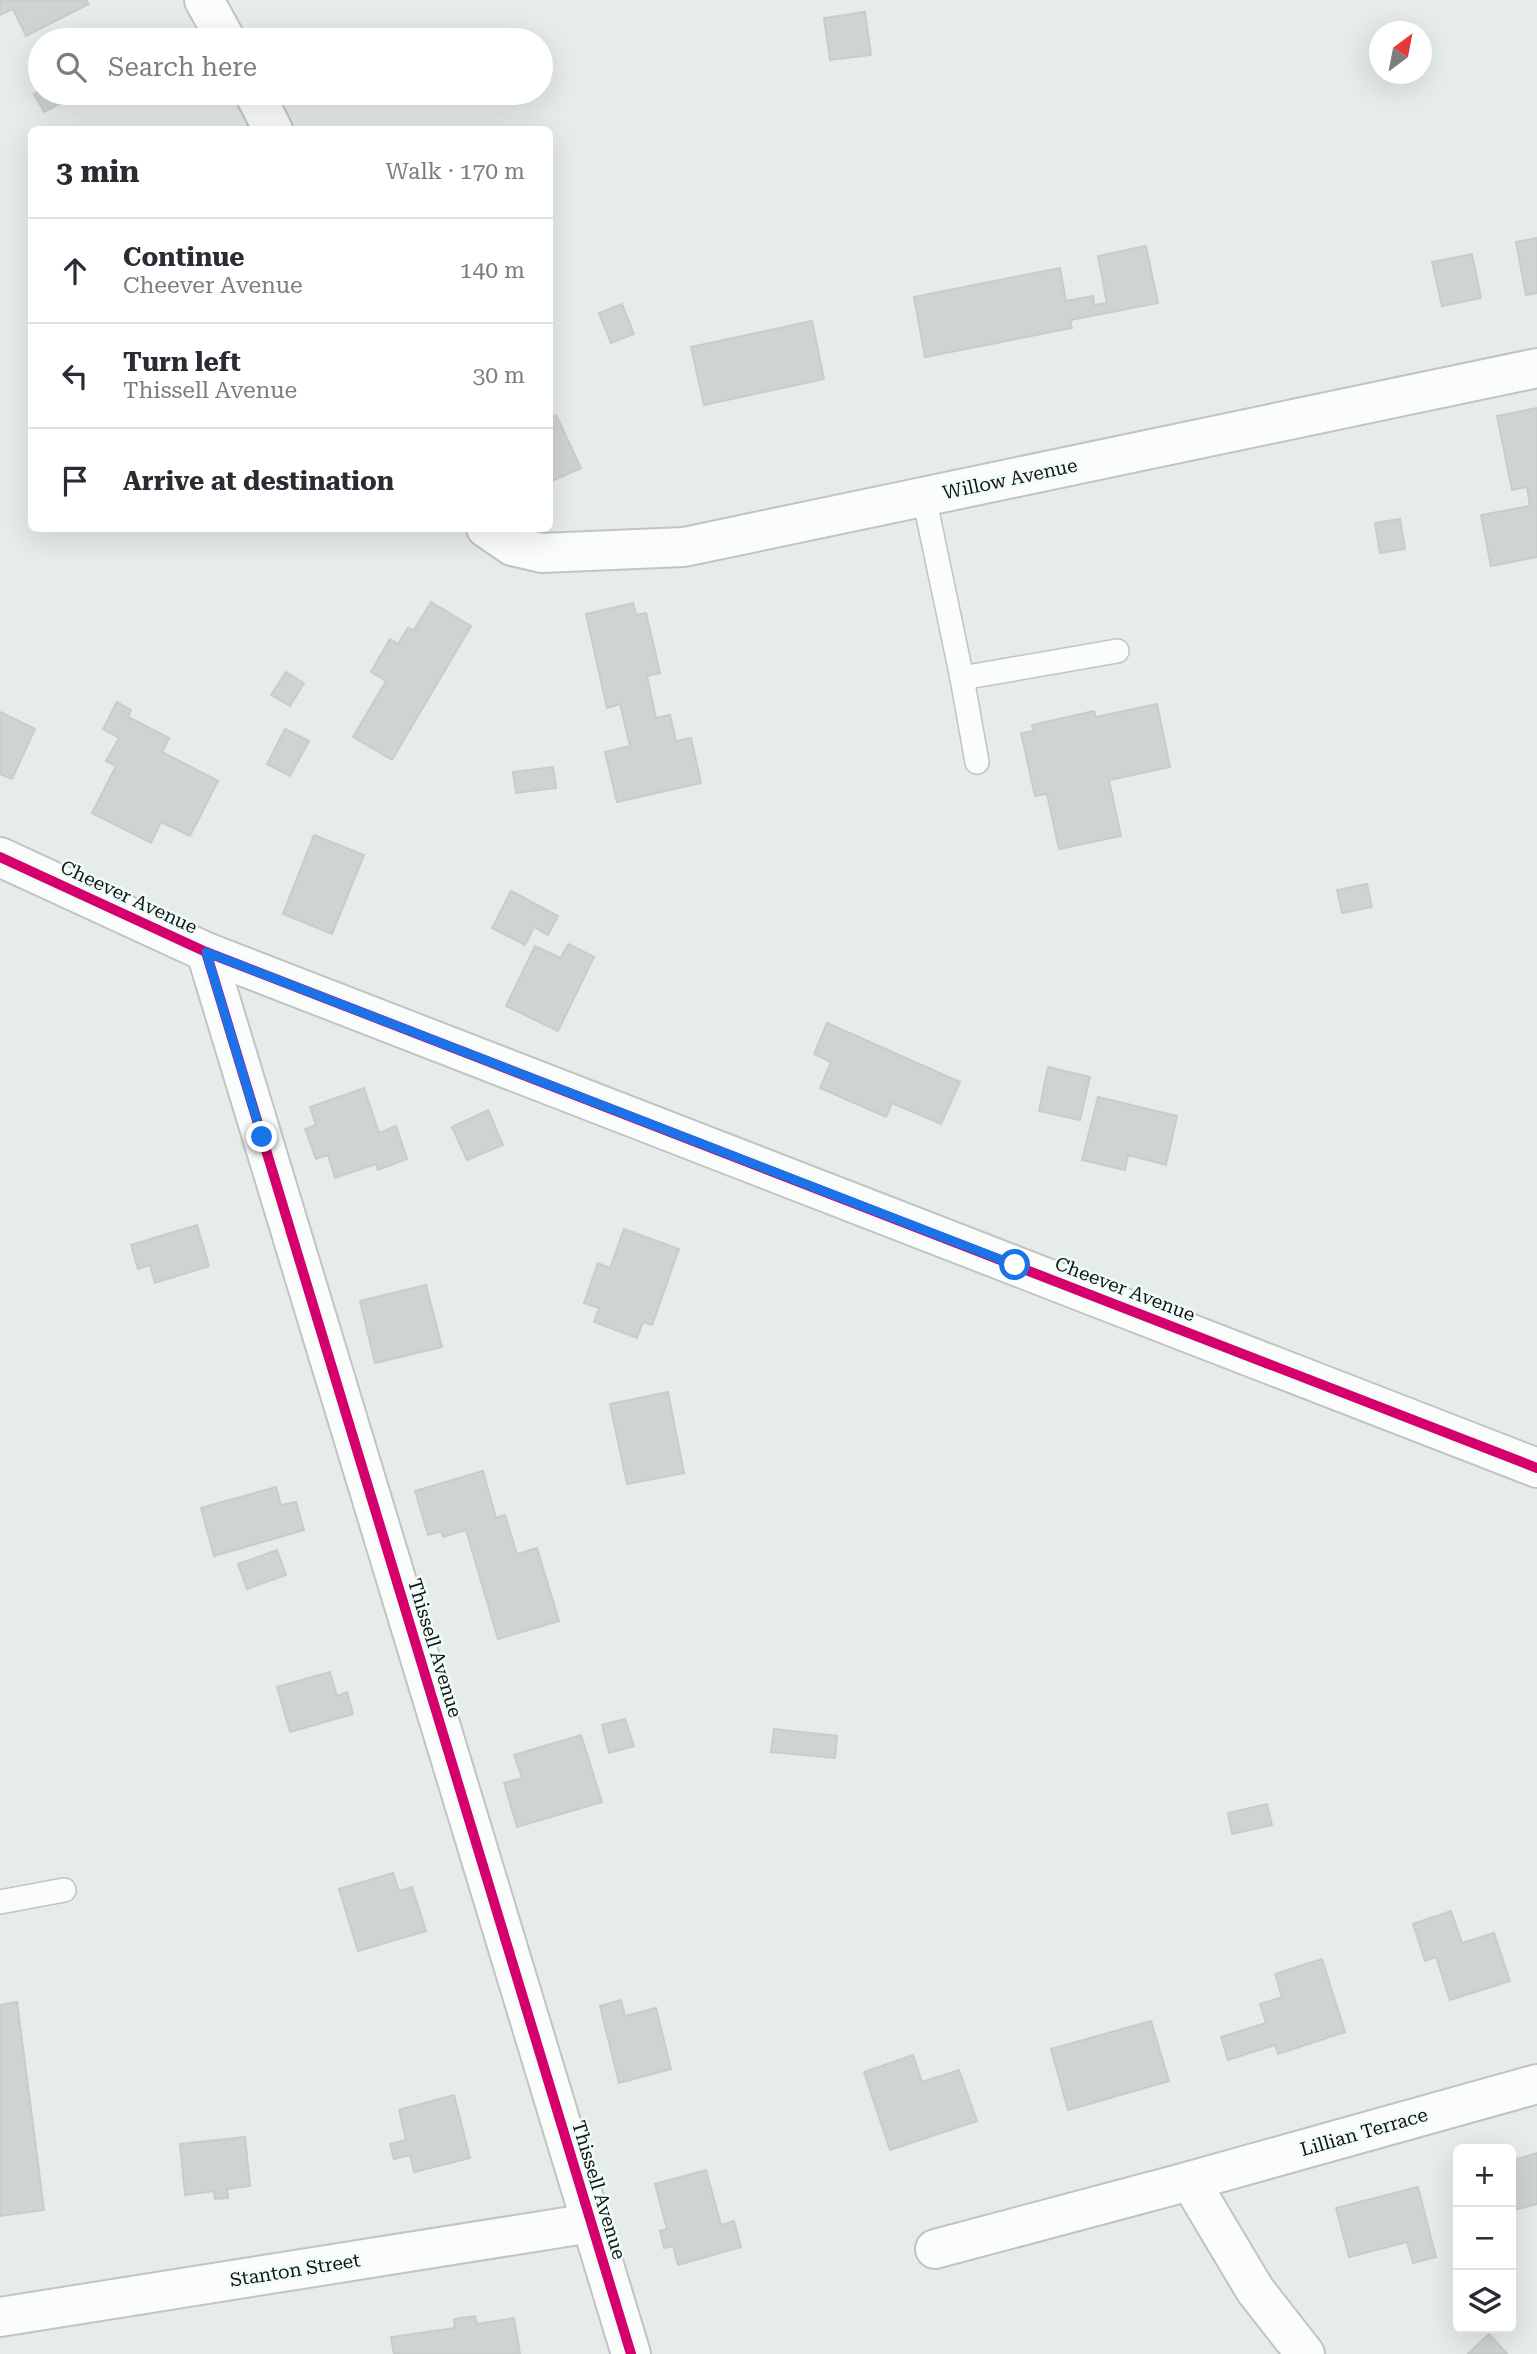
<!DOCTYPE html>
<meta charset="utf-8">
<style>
body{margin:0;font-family:"Roboto Serif",serif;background:#f7f7f7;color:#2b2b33}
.controls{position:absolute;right:21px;bottom:21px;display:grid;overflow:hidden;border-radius:10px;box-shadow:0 7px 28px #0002}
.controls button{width:63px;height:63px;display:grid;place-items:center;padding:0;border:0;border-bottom:2px solid #e1e1e2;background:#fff;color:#2b2b33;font:35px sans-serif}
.compass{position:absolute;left:1369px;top:21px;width:63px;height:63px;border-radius:50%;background:#fff;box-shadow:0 7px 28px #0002;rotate:32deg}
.stop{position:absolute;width:21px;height:21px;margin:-16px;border:5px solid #1a73e8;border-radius:50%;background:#fff}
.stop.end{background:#1a73e8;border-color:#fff;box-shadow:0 2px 7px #0008}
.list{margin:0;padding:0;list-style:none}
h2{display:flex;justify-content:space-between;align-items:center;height:91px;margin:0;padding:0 28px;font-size:30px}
h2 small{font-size:23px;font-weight:400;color:#7c7c81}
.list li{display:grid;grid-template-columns:46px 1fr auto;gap:21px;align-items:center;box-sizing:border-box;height:105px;padding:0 28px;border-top:2px solid #e1e1e2}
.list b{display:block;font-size:26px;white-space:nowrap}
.list p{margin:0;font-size:23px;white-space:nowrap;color:#7c7c81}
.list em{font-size:23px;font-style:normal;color:#7c7c81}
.icon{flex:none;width:38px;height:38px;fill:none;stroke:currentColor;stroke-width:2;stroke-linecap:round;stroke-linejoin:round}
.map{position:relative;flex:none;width:1537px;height:2354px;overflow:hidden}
.search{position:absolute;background:#fff;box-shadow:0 7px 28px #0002;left:28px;top:28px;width:525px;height:77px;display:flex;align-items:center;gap:18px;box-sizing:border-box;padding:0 24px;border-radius:38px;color:#7c7c81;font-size:26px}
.panel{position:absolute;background:#fff;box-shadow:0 7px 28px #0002;left:28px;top:126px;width:525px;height:406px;border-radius:10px}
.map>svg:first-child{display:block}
.building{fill:#cfd4d2;stroke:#c8cdcc;stroke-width:2}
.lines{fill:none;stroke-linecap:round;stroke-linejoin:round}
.service-casing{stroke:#c0c5c4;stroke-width:26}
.minor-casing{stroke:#c0c5c4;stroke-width:42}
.service{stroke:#fbfcfc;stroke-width:23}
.minor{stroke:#fbfcfc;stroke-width:38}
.cycleway-casing{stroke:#f0fcfa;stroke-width:15}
.cycleway{stroke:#d6006c;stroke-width:10}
.route{stroke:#1a73e8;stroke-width:9}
.labels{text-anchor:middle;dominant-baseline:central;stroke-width:5;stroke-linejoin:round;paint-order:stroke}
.street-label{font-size:19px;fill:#101413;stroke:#f0fcfa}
</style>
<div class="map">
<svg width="1537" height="2354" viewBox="0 0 1537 2354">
<rect width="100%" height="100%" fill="#e6eceb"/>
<!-- building -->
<g class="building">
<polygon points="0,0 86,0 89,4 26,36 13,9 0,15"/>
<polygon points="865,12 871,55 830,60 824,18"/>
<polygon points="40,91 40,93 69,93 71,98 44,112 34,94"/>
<polygon points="1537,238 1537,293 1526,295 1516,242"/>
<polygon points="1146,246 1158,303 1070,320 1072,328 925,357 914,297 1060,268 1066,301 1093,296 1094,305 1107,303 1098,256"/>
<polygon points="1472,254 1481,298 1442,306 1432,262"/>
<polygon points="622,304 634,334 611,343 599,313"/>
<polygon points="812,321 824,379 704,405 691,347"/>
<polygon points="1537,408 1537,557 1491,566 1481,515 1530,506 1527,487 1512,490 1497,416"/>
<polygon points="556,415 581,468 550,482 550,418"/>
<polygon points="1400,519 1405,549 1380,553 1375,523"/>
<polygon points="431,602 471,626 392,760 353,737 386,681 371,672 390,639 398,644 408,628 414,630"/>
<polygon points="633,603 636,615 646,613 660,673 647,676 656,718 670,715 676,741 691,738 701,783 617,802 605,752 630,746 620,704 607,708 586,614"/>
<polygon points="286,672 304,683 290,706 271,695"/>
<polygon points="117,702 131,710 128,717 169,738 162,752 218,781 190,836 161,822 151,843 92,813 116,766 106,761 119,738 103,729"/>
<polygon points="1157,704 1170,767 1109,780 1121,836 1059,849 1047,794 1035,796 1021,733 1034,731 1032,725 1094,711 1096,717"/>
<polygon points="0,712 35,729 12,779 0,774"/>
<polygon points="285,729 309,741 290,776 267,764"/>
<polygon points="553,767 556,788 516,793 513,772"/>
<polygon points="314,835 364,855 332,934 283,914"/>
<polygon points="1367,884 1372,907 1342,913 1337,890"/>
<polygon points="511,891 558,916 548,935 534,927 525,945 492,928"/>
<polygon points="568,944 594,957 558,1031 506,1006 535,946 561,958"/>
<polygon points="827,1023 960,1082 941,1124 892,1103 886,1117 820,1088 831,1062 814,1054"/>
<polygon points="1048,1067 1090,1077 1080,1120 1039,1111"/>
<polygon points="364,1088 379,1133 396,1126 407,1159 378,1170 376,1164 335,1178 328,1155 316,1159 305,1129 316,1125 310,1107"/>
<polygon points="1098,1097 1177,1116 1166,1165 1128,1155 1125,1170 1082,1160"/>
<polygon points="488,1110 503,1145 467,1160 452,1127"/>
<polygon points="197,1225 209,1266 155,1283 150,1265 138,1269 131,1245"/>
<polygon points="624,1229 679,1249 652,1325 643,1322 637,1338 594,1322 599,1308 584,1303 598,1263 610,1268"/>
<polygon points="426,1285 442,1347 375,1363 360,1301"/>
<polygon points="668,1392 684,1473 627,1484 610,1404"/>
<polygon points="483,1471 496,1518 505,1515 517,1554 537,1548 559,1621 498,1639 466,1530 443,1537 441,1531 428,1535 415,1491"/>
<polygon points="276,1487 281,1505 296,1502 304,1530 214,1556 201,1508"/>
<polygon points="277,1550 286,1575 247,1589 238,1564"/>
<polygon points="330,1672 337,1696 347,1692 353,1714 290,1732 277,1687"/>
<polygon points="625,1719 634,1746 609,1753 602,1725"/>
<polygon points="774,1729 837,1736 835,1758 771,1752"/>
<polygon points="581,1735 602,1802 517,1827 504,1783 522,1778 514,1755"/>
<polygon points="1267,1804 1272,1825 1232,1834 1228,1813"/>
<polygon points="393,1873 399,1891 412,1887 426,1931 358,1951 339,1889"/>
<polygon points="1451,1911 1462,1943 1494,1933 1510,1981 1450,2000 1436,1957 1425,1961 1413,1924"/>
<polygon points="1322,1959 1345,2032 1278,2054 1275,2045 1228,2060 1221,2037 1266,2023 1260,2004 1282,1997 1275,1974"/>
<polygon points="621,2000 625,2016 656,2008 671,2069 619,2083 600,2006"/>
<polygon points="17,2002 44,2210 0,2216 0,2005"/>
<polygon points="1151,2021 1169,2081 1068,2110 1051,2049"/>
<polygon points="913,2055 922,2082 959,2070 977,2121 890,2150 864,2072"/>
<polygon points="454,2095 470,2158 414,2172 410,2155 394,2159 390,2144 406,2140 399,2110"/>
<polygon points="245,2137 250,2186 227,2189 228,2198 215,2199 214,2191 185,2195 180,2144"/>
<polygon points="1537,2153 1537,2204 1511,2211 1511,2161"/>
<polygon points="706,2170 721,2225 734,2221 741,2247 678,2265 673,2246 664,2248 660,2231 667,2229 655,2184"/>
<polygon points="1418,2187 1436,2257 1413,2263 1407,2242 1349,2257 1336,2208"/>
<polygon points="475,2316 477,2324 514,2318 520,2354 394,2354 391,2337 455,2328 454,2319"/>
<polygon points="1489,2334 1507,2354 1468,2354"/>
</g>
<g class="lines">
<!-- service casing -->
<g class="service-casing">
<g id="service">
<polyline points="924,497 962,678 977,762"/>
<polyline points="962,678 1117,651"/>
<polyline points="0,1902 64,1890"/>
</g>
</g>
<!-- minor casing -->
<g class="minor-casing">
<g id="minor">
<polyline points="204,0 226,40"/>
<polyline points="254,93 273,130"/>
<polyline points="486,528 512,546 542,553 684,547 1537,368"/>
<polyline points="0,857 206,952 1537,1468"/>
<polyline points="206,952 631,2354"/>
<polyline points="935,2249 1190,2181"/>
<polyline points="0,2317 591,2223"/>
<polyline points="1305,2354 1255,2290 1190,2181 1537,2084"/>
</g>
</g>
<!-- service -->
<use href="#service" class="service"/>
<!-- minor -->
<use href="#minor" class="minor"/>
<!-- cycleway casing -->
<g class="cycleway-casing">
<g id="cycleway">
<polyline points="0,857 206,952 1537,1468"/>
<polyline points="206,952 631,2354"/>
</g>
</g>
<!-- cycleway -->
<use href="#cycleway" class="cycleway"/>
</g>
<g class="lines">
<!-- route -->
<polyline class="route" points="262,1137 206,952 1015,1265"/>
</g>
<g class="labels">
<!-- street labels -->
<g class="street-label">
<text transform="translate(1010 479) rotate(-12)">Willow Avenue</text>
<text transform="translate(129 897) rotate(25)">Cheever Avenue</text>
<text transform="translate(1125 1289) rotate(21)">Cheever Avenue</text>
<text transform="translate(435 1648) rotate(73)">Thissell Avenue</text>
<text transform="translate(1364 2132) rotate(-16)">Lillian Terrace</text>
<text transform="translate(599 2190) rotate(73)">Thissell Avenue</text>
<text transform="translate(295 2270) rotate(-9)">Stanton Street</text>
</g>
</g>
</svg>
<div class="controls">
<button>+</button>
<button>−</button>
<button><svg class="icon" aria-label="layers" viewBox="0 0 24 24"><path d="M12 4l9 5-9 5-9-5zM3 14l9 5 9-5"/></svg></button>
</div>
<svg class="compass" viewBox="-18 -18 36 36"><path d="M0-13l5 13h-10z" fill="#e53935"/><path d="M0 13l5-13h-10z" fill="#7c7c81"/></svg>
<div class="stop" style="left:1015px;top:1265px"></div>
<div class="stop end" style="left:262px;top:1137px"></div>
<div class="search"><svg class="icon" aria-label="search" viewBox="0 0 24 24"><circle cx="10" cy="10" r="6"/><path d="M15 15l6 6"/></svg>Search here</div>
<section class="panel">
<h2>3 min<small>Walk · 170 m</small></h2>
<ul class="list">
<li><svg class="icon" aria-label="ahead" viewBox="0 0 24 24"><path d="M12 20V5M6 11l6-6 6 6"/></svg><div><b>Continue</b><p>Cheever Avenue</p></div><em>140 m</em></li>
<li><svg class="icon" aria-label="left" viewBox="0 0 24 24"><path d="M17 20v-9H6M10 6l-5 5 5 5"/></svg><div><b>Turn left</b><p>Thissell Avenue</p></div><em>30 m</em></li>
<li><svg class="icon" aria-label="arrive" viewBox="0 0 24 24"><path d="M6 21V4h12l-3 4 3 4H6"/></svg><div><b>Arrive at destination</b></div></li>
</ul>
</section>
</div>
